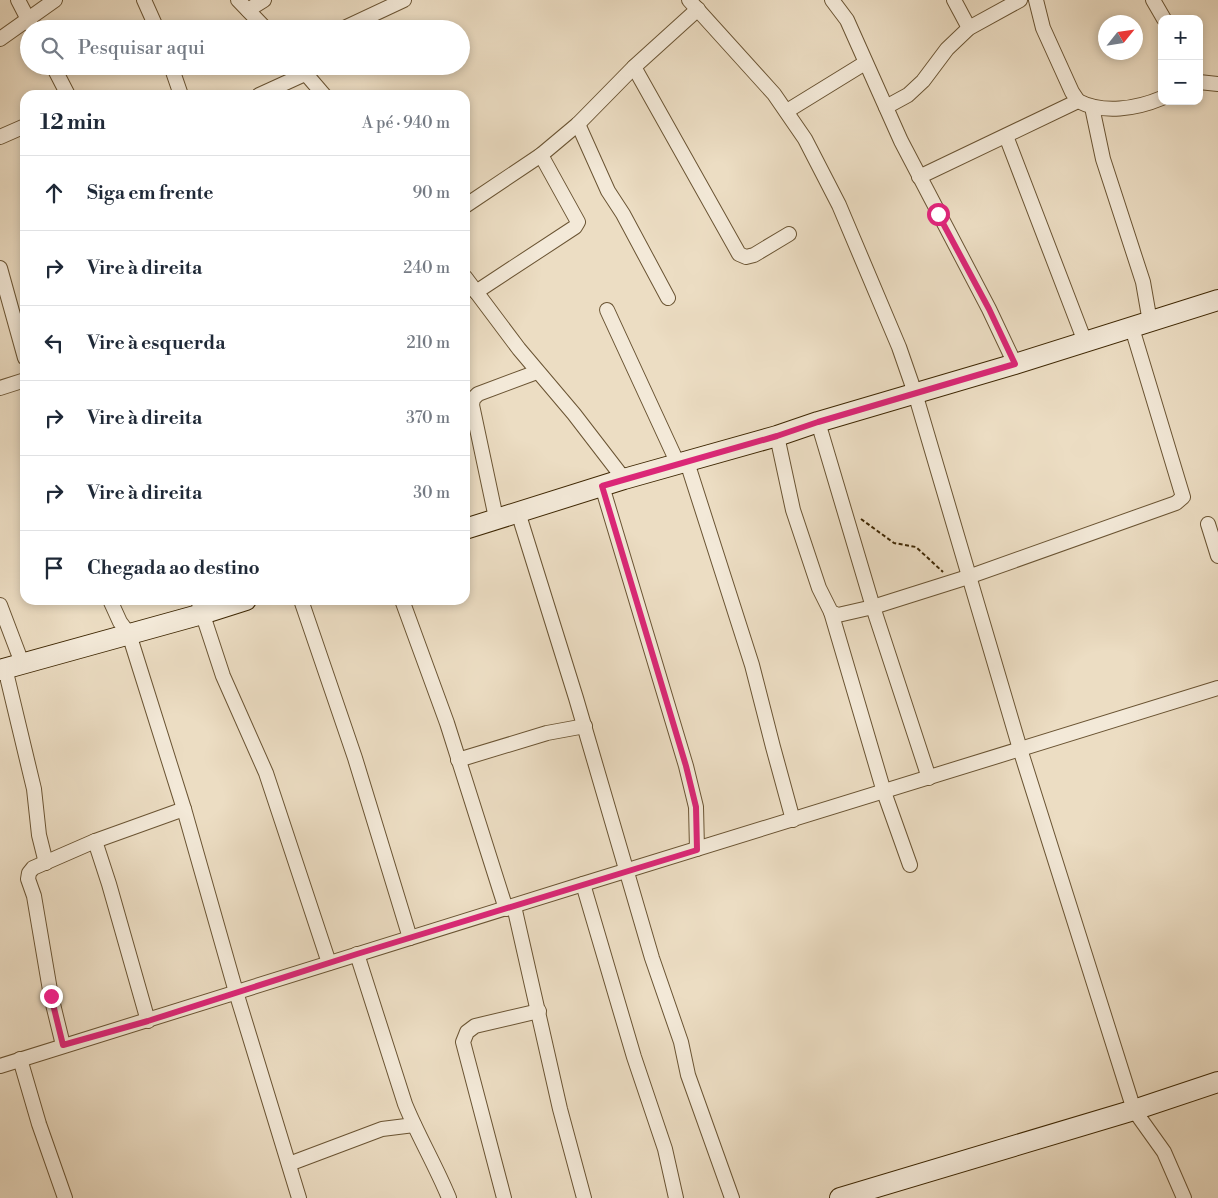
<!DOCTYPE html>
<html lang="pt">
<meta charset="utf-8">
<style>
body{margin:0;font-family:"Libre Bodoni",serif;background:#f2f2f3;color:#1f2937}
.controls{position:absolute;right:15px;top:15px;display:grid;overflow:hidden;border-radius:10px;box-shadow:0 2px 8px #0003}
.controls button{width:45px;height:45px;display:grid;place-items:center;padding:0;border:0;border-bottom:1px solid #e0e1e3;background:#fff;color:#1f2937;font:25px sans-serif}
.compass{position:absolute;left:1098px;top:15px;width:45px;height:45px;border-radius:50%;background:#fff;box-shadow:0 2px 8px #0003;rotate:60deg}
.stop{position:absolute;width:15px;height:15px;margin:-11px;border:4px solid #db2777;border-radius:50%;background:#fff}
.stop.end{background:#db2777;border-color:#fff;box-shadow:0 1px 5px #0008}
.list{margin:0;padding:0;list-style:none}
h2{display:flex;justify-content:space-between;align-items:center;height:65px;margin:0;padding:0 20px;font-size:21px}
h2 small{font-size:16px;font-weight:400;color:#747a83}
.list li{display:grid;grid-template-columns:32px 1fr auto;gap:15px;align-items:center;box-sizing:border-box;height:75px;padding:0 20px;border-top:1px solid #e0e1e3}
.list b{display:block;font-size:19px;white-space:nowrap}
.list em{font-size:16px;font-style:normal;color:#747a83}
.icon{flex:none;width:28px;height:28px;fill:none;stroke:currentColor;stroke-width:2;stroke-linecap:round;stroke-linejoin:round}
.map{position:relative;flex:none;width:1218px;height:1198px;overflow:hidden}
.search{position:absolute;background:#fff;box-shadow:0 2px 8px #0003;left:20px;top:20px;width:450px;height:55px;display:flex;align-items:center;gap:12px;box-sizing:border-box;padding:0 18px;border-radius:28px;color:#747a83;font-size:19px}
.panel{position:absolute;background:#fff;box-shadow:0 2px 8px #0003;left:20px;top:90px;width:450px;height:515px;border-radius:15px}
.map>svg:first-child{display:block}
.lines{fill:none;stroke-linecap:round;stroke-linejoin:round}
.street-casing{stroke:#6a5433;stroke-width:16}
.secondary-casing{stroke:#3e2703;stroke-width:22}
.path{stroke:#3e2703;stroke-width:2;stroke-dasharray:4 2.5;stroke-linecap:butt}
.street{stroke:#f3e9d8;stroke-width:14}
.secondary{stroke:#f3e9d8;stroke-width:20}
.route{stroke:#db2777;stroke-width:6}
</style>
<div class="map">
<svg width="1218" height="1198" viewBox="0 0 1218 1198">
<rect width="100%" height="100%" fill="#ecddc3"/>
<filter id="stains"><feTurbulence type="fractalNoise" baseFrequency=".004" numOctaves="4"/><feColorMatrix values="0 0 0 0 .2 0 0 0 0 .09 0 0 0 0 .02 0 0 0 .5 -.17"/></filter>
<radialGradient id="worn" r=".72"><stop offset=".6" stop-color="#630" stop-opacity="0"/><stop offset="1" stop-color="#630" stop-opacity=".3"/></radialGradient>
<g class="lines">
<!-- street casing -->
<g class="street-casing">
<g id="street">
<polyline points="18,0 33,29"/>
<polyline points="144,0 157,29"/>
<polyline points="238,0 266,29"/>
<polyline points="689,0 774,94 805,139 839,205 899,347 915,393 1020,749 1134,1110 1164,1152 1184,1198"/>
<polyline points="832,0 847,20 901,141 989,309 1015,364"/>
<polyline points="954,0 969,28"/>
<polyline points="1036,0 1043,28 1072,92 1078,101"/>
<polyline points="1153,0 1164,19"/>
<polyline points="248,10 264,0"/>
<polyline points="342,29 404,0"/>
<polyline points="0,39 55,0"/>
<polyline points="53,66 68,95"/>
<polyline points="171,66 181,95"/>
<polyline points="300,67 324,95"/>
<polyline points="634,67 739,254 746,257 754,255 789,234"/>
<polyline points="1199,82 1218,84"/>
<polyline points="259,95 305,74"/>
<polyline points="886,107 908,95 923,81 947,49 969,28 1020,0"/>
<polyline points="1092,107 1103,159 1143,282 1150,322"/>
<polyline points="787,111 865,63"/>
<polyline points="578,124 608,191 623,214 668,298"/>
<polyline points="1006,136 1085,342"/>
<polyline points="0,137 25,126"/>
<path d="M919,177l159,-76c25,13 58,8 84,-3"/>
<polyline points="465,206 541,155 578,124 634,67 698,9"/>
<polyline points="0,268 25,358"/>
<polyline points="465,277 519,349 574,414 624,479"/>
<polyline points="476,292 575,227 578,222 541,155"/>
<polyline points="607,310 678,464"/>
<polyline points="0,388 25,380"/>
<polyline points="818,422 873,607 929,778"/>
<polyline points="777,436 793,510 819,588 831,612 838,615 873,607 968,577 1176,503 1183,497 1132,328"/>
<polyline points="687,462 752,665 773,747 793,820"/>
<polyline points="602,486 686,766 696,807 697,849"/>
<polyline points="518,512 576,698 652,958 681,1042 688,1075 732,1198"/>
<polyline points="496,518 472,405 473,399 478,394 537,372"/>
<polyline points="1208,524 1218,556"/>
<polyline points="110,600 120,622 129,634 184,809 236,992 299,1198"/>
<polyline points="198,600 223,676 266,773 329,963"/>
<polyline points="301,600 355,758 410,938"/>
<polyline points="402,600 447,723 506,909"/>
<polyline points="0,605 22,663"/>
<polyline points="831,612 884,792 910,865"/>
<polyline points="5,668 34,789 39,835 46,863"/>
<polyline points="458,760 547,733 585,726"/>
<polyline points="95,841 109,884 148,1021"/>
<polyline points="583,884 634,1057 665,1149 676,1198"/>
<polyline points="514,906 560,1109 584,1198"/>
<path d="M357,954l48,150c13,32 31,62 44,94"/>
<polyline points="63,1045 51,996 34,896 28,879 29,873 33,868 95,841 184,809"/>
<polyline points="20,1059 39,1124 65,1198"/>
<polyline points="0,1066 583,884 1218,688"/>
<polyline points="289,1164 382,1129 414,1125"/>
<polyline points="504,1198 463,1042 467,1032 475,1026 539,1011"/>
</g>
</g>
<!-- secondary casing -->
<g class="secondary-casing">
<g id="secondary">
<polyline points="465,529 624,479 777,436 818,422 1015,364 1218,300"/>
<polyline points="0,670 202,614 246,600"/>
<polyline points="840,1198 1134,1110 1218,1082"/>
</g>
</g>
<!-- path -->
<polyline class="path" points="861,519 894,543 916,547 943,572"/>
<!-- street -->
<use href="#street" class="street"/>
<!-- secondary -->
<use href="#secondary" class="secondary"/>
</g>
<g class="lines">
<!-- route -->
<polyline class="route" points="51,996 63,1045 148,1021 357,954 697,850 696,807 686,766 602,486 777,436 818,422 1015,364 989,309 938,214"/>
</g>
<rect width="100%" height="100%" filter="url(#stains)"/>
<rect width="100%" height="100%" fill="url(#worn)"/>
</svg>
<div class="controls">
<button>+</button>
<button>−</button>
</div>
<svg class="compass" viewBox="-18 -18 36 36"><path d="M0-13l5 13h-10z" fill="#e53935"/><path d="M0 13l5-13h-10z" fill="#747a83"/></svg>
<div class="stop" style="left:938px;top:214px"></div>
<div class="stop end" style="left:51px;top:996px"></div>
<div class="search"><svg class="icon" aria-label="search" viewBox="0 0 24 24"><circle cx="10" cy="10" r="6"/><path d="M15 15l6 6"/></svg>Pesquisar aqui</div>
<section class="panel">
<h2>12 min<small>A pé · 940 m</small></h2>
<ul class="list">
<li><svg class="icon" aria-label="ahead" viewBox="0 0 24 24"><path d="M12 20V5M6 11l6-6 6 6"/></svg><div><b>Siga em frente</b></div><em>90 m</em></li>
<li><svg class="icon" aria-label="right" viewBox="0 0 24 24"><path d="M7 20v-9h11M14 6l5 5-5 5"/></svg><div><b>Vire à direita</b></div><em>240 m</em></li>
<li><svg class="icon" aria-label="left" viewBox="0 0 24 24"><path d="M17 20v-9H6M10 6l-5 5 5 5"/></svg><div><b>Vire à esquerda</b></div><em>210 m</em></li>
<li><svg class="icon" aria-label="right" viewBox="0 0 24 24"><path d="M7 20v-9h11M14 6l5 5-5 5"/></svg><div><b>Vire à direita</b></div><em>370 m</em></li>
<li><svg class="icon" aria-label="right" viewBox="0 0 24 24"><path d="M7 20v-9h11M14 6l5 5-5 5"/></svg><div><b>Vire à direita</b></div><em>30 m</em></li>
<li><svg class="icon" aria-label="arrive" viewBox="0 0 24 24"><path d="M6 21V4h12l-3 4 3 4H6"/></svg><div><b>Chegada ao destino</b></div></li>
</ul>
</section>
</div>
